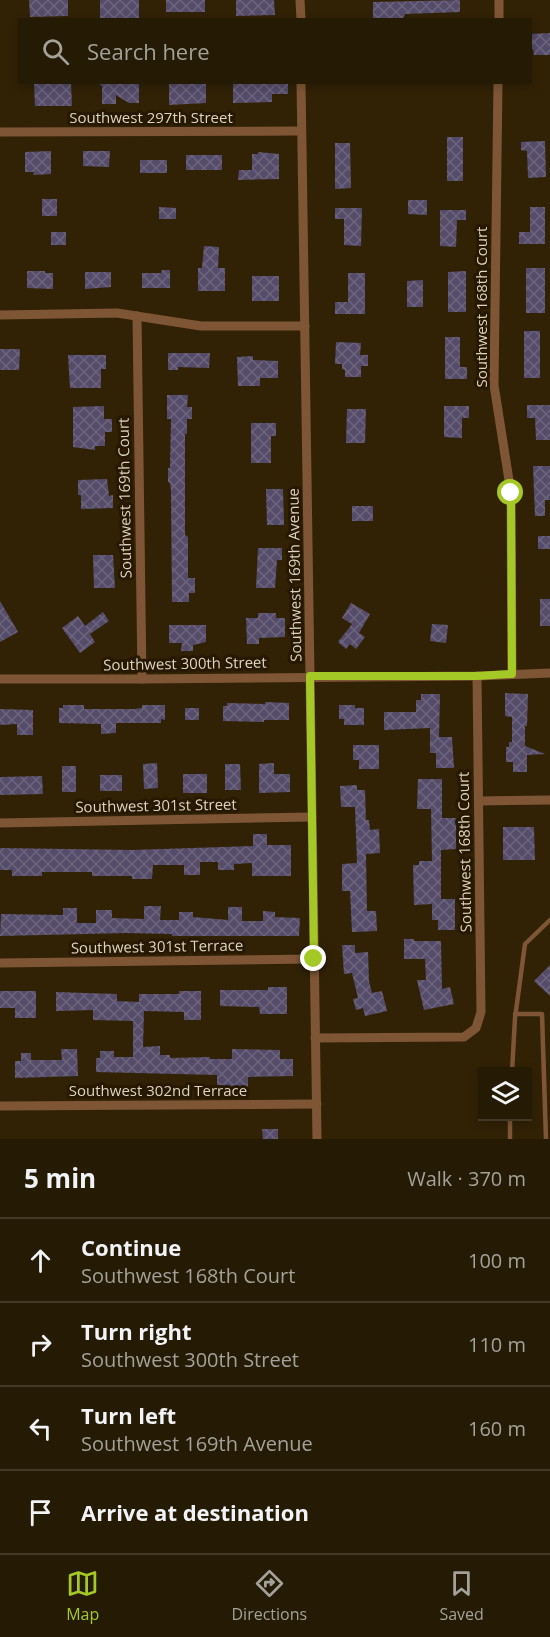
<!DOCTYPE html>
<meta charset="utf-8">
<style>
body{margin:0;font-family:"Open Sans",sans-serif;background:#2d230e;color:#f1f3f6}
.controls{position:absolute;right:18px;bottom:18px;display:grid;overflow:hidden;border-radius:0px;box-shadow:0 3px 9px #0003}
.controls button{width:54px;height:54px;display:grid;place-items:center;padding:0;border:0;border-bottom:2px solid #423826;background:#251a04;color:#f1f3f6;font:30px sans-serif}
.stop{position:absolute;width:18px;height:18px;margin:-14px;border:4px solid #a4c825;border-radius:50%;background:#fff}
.stop.end{background:#a4c825;border-color:#fff;box-shadow:0 2px 6px #0008}
.list{margin:0;padding:0;list-style:none}
h2{display:flex;justify-content:space-between;align-items:center;height:78px;margin:0;padding:0 24px;font-size:26px}
h2 small{font-size:20px;font-weight:400;color:#a3a19a}
.list li{display:grid;grid-template-columns:39px 1fr auto;gap:18px;align-items:center;box-sizing:border-box;height:84px;padding:0 24px;border-top:2px solid #423826}
.list b{display:block;font-size:22px;white-space:nowrap}
.list p{margin:0;font-size:20px;white-space:nowrap;color:#a3a19a}
.list em{font-size:20px;font-style:normal;color:#a3a19a}
.icon{flex:none;width:33px;height:33px;fill:none;stroke:currentColor;stroke-width:2;stroke-linecap:round;stroke-linejoin:round}
.map{position:relative;flex:none;width:550px;height:1139px;overflow:hidden}
.search{position:absolute;background:#251a04;box-shadow:0 3px 9px #0003;left:18px;right:18px;top:18px;height:66px;display:flex;align-items:center;gap:15px;box-sizing:border-box;padding:0 21px;border-radius:0px;color:#a3a19a;font-size:22px}
.sheet{height:414px;background:#251a04}
nav{display:flex;justify-content:space-around;align-items:center;box-sizing:border-box;height:84px;border-top:2px solid #423826;background:#251a04;font-size:16px;color:#a3a19a}
nav a{display:grid;justify-items:center;gap:3px}
nav .on{color:#a4c825}
.map>svg:first-child{display:block}
.building{fill:url(#building-cross-hatch)}
.lines{fill:none;stroke-linecap:round;stroke-linejoin:round}
.lane{stroke:#7f5635;stroke-width:4.5}
.street{stroke:#7f5635;stroke-width:9}
.route{stroke:#a4c825;stroke-width:8}
.labels{text-anchor:middle;dominant-baseline:central;stroke-width:6;stroke-linejoin:round;paint-order:stroke}
.street-label{font-size:15px;fill:#ddd3c3;stroke:#271800}
</style>
<div class="map">
<svg width="550" height="1139" viewBox="0 0 550 1139">
<defs>
<pattern id="building-cross-hatch" width="8" height="8" patternUnits="userSpaceOnUse" patternTransform="scale(1.5)"><rect width="8" height="8" fill="#544c69"/><path d="M0 0l8 8M0 8l8-8" fill="none" stroke="#6c657d"/></pattern>
</defs>
<rect width="100%" height="100%" fill="#312206"/>
<!-- building -->
<g class="building">
<polygon points="29,0 68,0 68,16 30,17"/>
<rect x="100" y="0" width="39" height="20"/>
<rect x="166" y="0" width="39" height="12"/>
<polygon points="236,0 274,0 275,15 236,16"/>
<polygon points="460,0 460,12 405,14 402,20 373,20 373,2"/>
<polygon points="550,33 550,55 534,55 533,49 531,50 531,34"/>
<polygon points="34,82 71,82 72,106 35,106"/>
<polygon points="96,82 139,82 139,103 129,103 116,95 116,104 102,104 102,86"/>
<polygon points="169,82 206,82 206,103 169,105"/>
<polygon points="233,82 288,82 288,94 272,94 272,102 233,103"/>
<rect x="447" y="137" width="16" height="44"/>
<polygon points="545,141 546,177 528,178 527,151 521,150 521,142"/>
<polygon points="335,143 350,143 351,188 335,189"/>
<polygon points="51,151 51,174 33,175 34,172 25,172 25,152"/>
<polygon points="83,151 110,151 109,167 83,166"/>
<polygon points="258,152 279,154 279,179 238,180 239,170 252,170 252,154 258,154"/>
<rect x="186" y="155" width="36" height="15"/>
<rect x="140" y="160" width="27" height="13"/>
<rect x="42" y="199" width="15" height="17"/>
<polygon points="408,200 427,200 427,215 408,214"/>
<polygon points="159,207 176,208 176,219 159,219"/>
<polygon points="530,207 545,207 545,244 519,244 519,232 530,232"/>
<polygon points="335,208 362,208 361,246 344,245 344,219 335,219"/>
<polygon points="440,210 466,210 466,220 457,220 456,247 440,246"/>
<rect x="51" y="232" width="15" height="13"/>
<polygon points="204,246 219,247 218,268 225,268 225,291 198,291 198,268 202,268"/>
<rect x="526" y="268" width="19" height="45"/>
<polygon points="162,270 170,270 170,288 142,288 142,273 161,273"/>
<polygon points="27,271 45,271 45,273 53,273 53,289 27,288"/>
<polygon points="466,271 466,312 448,312 448,272"/>
<polygon points="85,272 111,272 111,287 85,289"/>
<polygon points="348,273 365,273 365,314 335,314 335,302 348,302"/>
<rect x="252" y="276" width="27" height="25"/>
<polygon points="423,280 423,307 407,307 407,281"/>
<rect x="524" y="331" width="16" height="47"/>
<polygon points="445,337 460,337 460,367 467,367 467,379 445,379"/>
<polygon points="336,342 361,343 360,355 368,355 368,366 361,366 361,377 345,377 345,370 342,369 342,364 335,364"/>
<polygon points="0,349 20,349 19,370 0,370"/>
<polygon points="168,353 210,353 209,368 178,367 178,370 168,370"/>
<polygon points="68,355 106,355 106,369 101,369 101,388 70,388"/>
<polygon points="253,356 253,360 278,361 278,378 260,378 260,386 238,386 237,357"/>
<polygon points="167,395 188,395 187,407 192,407 192,419 187,419 187,434 185,434 185,535 188,537 188,578 195,578 195,593 189,593 189,602 172,602 171,491 170,483 168,482 168,468 170,468 171,419 167,419"/>
<polygon points="527,405 550,405 550,440 536,440 535,418 527,418"/>
<polygon points="104,406 104,419 112,419 112,432 105,432 105,446 95,446 95,450 73,447 73,407"/>
<polygon points="444,406 469,406 469,418 462,418 462,438 444,437"/>
<polygon points="347,409 366,409 365,443 346,443"/>
<polygon points="251,423 276,423 276,436 271,436 271,463 251,463"/>
<polygon points="533,466 550,466 550,500 545,500 545,516 535,516"/>
<polygon points="107,479 109,496 113,495 113,508 81,509 81,495 78,495 78,480"/>
<polygon points="266,489 283,489 284,525 267,525"/>
<rect x="352" y="506" width="21" height="15"/>
<rect x="538" y="536" width="12" height="13"/>
<polygon points="258,548 282,548 282,560 277,560 275,588 256,588"/>
<polygon points="93,555 113,555 115,588 94,588"/>
<rect x="540" y="599" width="10" height="27"/>
<polygon points="0,601 18,632 0,642"/>
<polygon points="351,603 370,614 359,633 365,637 356,649 350,644 346,649 338,642 352,624 342,618"/>
<polygon points="103,612 109,621 90,634 95,642 80,653 62,628 78,616 85,626"/>
<polygon points="258,613 276,613 276,618 285,618 285,637 259,638 259,644 247,644 246,618 258,618"/>
<polygon points="432,624 448,625 446,643 430,641"/>
<polygon points="169,625 206,625 206,642 193,645 193,651 181,651 182,643 169,643"/>
<polygon points="505,693 528,694 527,726 525,726 525,746 545,754 527,755 527,772 513,772 513,762 506,762 506,747 509,747 509,742 512,742 512,717 505,716"/>
<polygon points="421,694 440,694 439,737 452,737 454,768 436,768 436,753 430,753 430,728 384,730 384,712 416,712 416,700 421,700"/>
<polygon points="265,702 289,703 289,720 264,720 264,722 223,721 223,706 227,706 227,703 265,704"/>
<polygon points="63,705 84,705 84,709 134,709 142,708 142,705 165,705 165,720 161,719 161,723 116,723 116,733 101,734 101,724 59,723 59,708 63,708"/>
<polygon points="339,705 355,705 355,708 364,708 364,725 344,725 344,719 339,719"/>
<rect x="185" y="708" width="14" height="12"/>
<polygon points="0,709 33,710 33,735 17,735 17,724 0,725"/>
<polygon points="353,745 379,745 379,769 359,769 359,760 353,760"/>
<polygon points="157,763 158,788 144,789 143,764"/>
<polygon points="274,763 274,774 290,774 290,792 259,793 259,764"/>
<polygon points="225,764 240,764 241,790 225,790"/>
<rect x="62" y="766" width="14" height="26"/>
<rect x="183" y="774" width="24" height="19"/>
<rect x="100" y="775" width="22" height="16"/>
<polygon points="42,776 43,794 0,795 0,777"/>
<polygon points="418,779 442,779 442,818 456,818 456,849 441,850 441,899 455,899 455,930 438,930 438,920 432,920 432,904 414,905 413,865 419,865 419,861 432,861 431,809 417,809"/>
<polygon points="357,785 357,790 365,790 366,820 369,820 370,830 379,829 380,853 366,854 367,911 376,911 377,931 352,932 350,891 342,891 342,864 357,863 355,807 341,807 340,786"/>
<polygon points="503,827 534,827 535,860 503,860"/>
<polygon points="253,834 267,834 267,845 291,845 291,876 252,876 252,863 234,864 234,870 218,870 218,862 200,862 200,875 184,875 184,865 153,865 152,879 132,879 132,876 92,876 92,872 42,872 42,876 12,876 12,870 0,870 0,848 132,850 253,846"/>
<polygon points="144,906 161,906 160,920 179,920 179,912 193,912 193,917 228,920 228,907 242,907 242,921 263,921 263,911 275,912 275,917 300,918 299,936 172,936 172,934 126,933 0,936 1,914 63,915 63,908 77,908 77,923 96,923 96,910 112,910 112,918 144,919"/>
<polygon points="404,939 414,939 414,941 441,941 442,989 450,987 454,1004 424,1010 417,980 426,980 425,959 404,959"/>
<polygon points="342,945 355,945 355,953 368,952 369,981 372,993 382,991 387,1011 365,1016 363,1008 356,1010 353,999 358,998 352,973 344,974"/>
<polygon points="550,965 550,996 534,981"/>
<polygon points="268,987 287,987 287,1014 260,1014 259,1007 220,1006 220,990 268,990"/>
<polygon points="0,991 36,991 36,1018 15,1018 15,1008 0,1008"/>
<polygon points="179,991 201,991 201,1020 184,1020 184,1012 144,1011 143,1047 160,1046 160,1055 170,1055 170,1058 210,1057 210,1059 232,1059 232,1049 280,1050 280,1059 293,1059 293,1076 248,1077 248,1089 217,1090 217,1075 96,1072 96,1058 100,1058 100,1051 114,1051 114,1057 133,1057 133,1021 93,1020 93,1010 56,1011 56,992 117,994 117,1001 139,1002 139,994 179,994"/>
<polygon points="61,1049 77,1049 78,1076 15,1078 15,1061 21,1061 21,1053 31,1053 31,1060 62,1060"/>
<polygon points="262,1129 278,1129 278,1139 263,1139"/>
</g>
<g class="lines">
<!-- lane -->
<g class="lane">
<polyline points="515,1014 542,1014 546,1139"/>
<polyline points="512,1072 515,1018 525,944 550,920"/>
<polyline points="510,1116 510,1139"/>
</g>
<!-- street -->
<g class="street">
<polyline points="300,0 301,20"/>
<polyline points="499,20 499,0"/>
<polyline points="301,82 317,1139"/>
<polyline points="498,82 494,385 511,493 512,674"/>
<polyline points="0,132 301,131"/>
<polyline points="0,315 117,313 201,326 305,326"/>
<polyline points="137,316 142,679"/>
<polyline points="0,679 142,679 477,676 550,673"/>
<polyline points="479,801 550,800"/>
<polyline points="0,823 312,817"/>
<polyline points="0,963 314,959"/>
<polyline points="315,1038 464,1037 476,1028 481,1012 477,676"/>
<polyline points="0,1106 317,1104"/>
</g>
</g>
<g class="lines">
<!-- route -->
<polyline class="route" points="314,959 310,676 477,676 512,674 511,493"/>
</g>
<g class="labels">
<!-- street labels -->
<g class="street-label">
<text x="151" y="117">Southwest 297th Street</text>
<text transform="translate(481 307) rotate(-90)">Southwest 168th Court</text>
<text transform="translate(124 498) rotate(-91)">Southwest 169th Court</text>
<text transform="translate(294 575) rotate(-91)">Southwest 169th Avenue</text>
<text transform="translate(185 663) rotate(-1)">Southwest 300th Street</text>
<text transform="translate(156 805) rotate(-1)">Southwest 301st Street</text>
<text transform="translate(464 852) rotate(-91)">Southwest 168th Court</text>
<text transform="translate(157 946) rotate(-1)">Southwest 301st Terrace</text>
<text x="158" y="1090">Southwest 302nd Terrace</text>
</g>
</g>
</svg>
<div class="controls">
<button><svg class="icon" aria-label="layers" viewBox="0 0 24 24"><path d="M12 4l9 5-9 5-9-5zM3 14l9 5 9-5"/></svg></button>
</div>
<div class="stop" style="left:511px;top:493px"></div>
<div class="stop end" style="left:314px;top:959px"></div>
<div class="search"><svg class="icon" aria-label="search" viewBox="0 0 24 24"><circle cx="10" cy="10" r="6"/><path d="M15 15l6 6"/></svg>Search here</div>
</div>
<section class="sheet">
<h2>5 min<small>Walk · 370 m</small></h2>
<ul class="list">
<li><svg class="icon" aria-label="ahead" viewBox="0 0 24 24"><path d="M12 20V5M6 11l6-6 6 6"/></svg><div><b>Continue</b><p>Southwest 168th Court</p></div><em>100 m</em></li>
<li><svg class="icon" aria-label="right" viewBox="0 0 24 24"><path d="M7 20v-9h11M14 6l5 5-5 5"/></svg><div><b>Turn right</b><p>Southwest 300th Street</p></div><em>110 m</em></li>
<li><svg class="icon" aria-label="left" viewBox="0 0 24 24"><path d="M17 20v-9H6M10 6l-5 5 5 5"/></svg><div><b>Turn left</b><p>Southwest 169th Avenue</p></div><em>160 m</em></li>
<li><svg class="icon" aria-label="arrive" viewBox="0 0 24 24"><path d="M6 21V4h12l-3 4 3 4H6"/></svg><div><b>Arrive at destination</b></div></li>
</ul>
</section>
<nav>
<a class="on"><svg class="icon" aria-label="map" viewBox="0 0 24 24"><path d="M3 6l6-2 6 2 6-2v14l-6 2-6-2-6 2zM9 4v14M15 6v14"/></svg>Map</a>
<a><svg class="icon" aria-label="directions" viewBox="0 0 24 24"><path d="M12 3l9 9-9 9-9-9zM9 14v-3h6M13 9l2 2-2 2"/></svg>Directions</a>
<a><svg class="icon" aria-label="saved" viewBox="0 0 24 24"><path d="M7 4h10v16l-5-4-5 4z"/></svg>Saved</a>
</nav>
